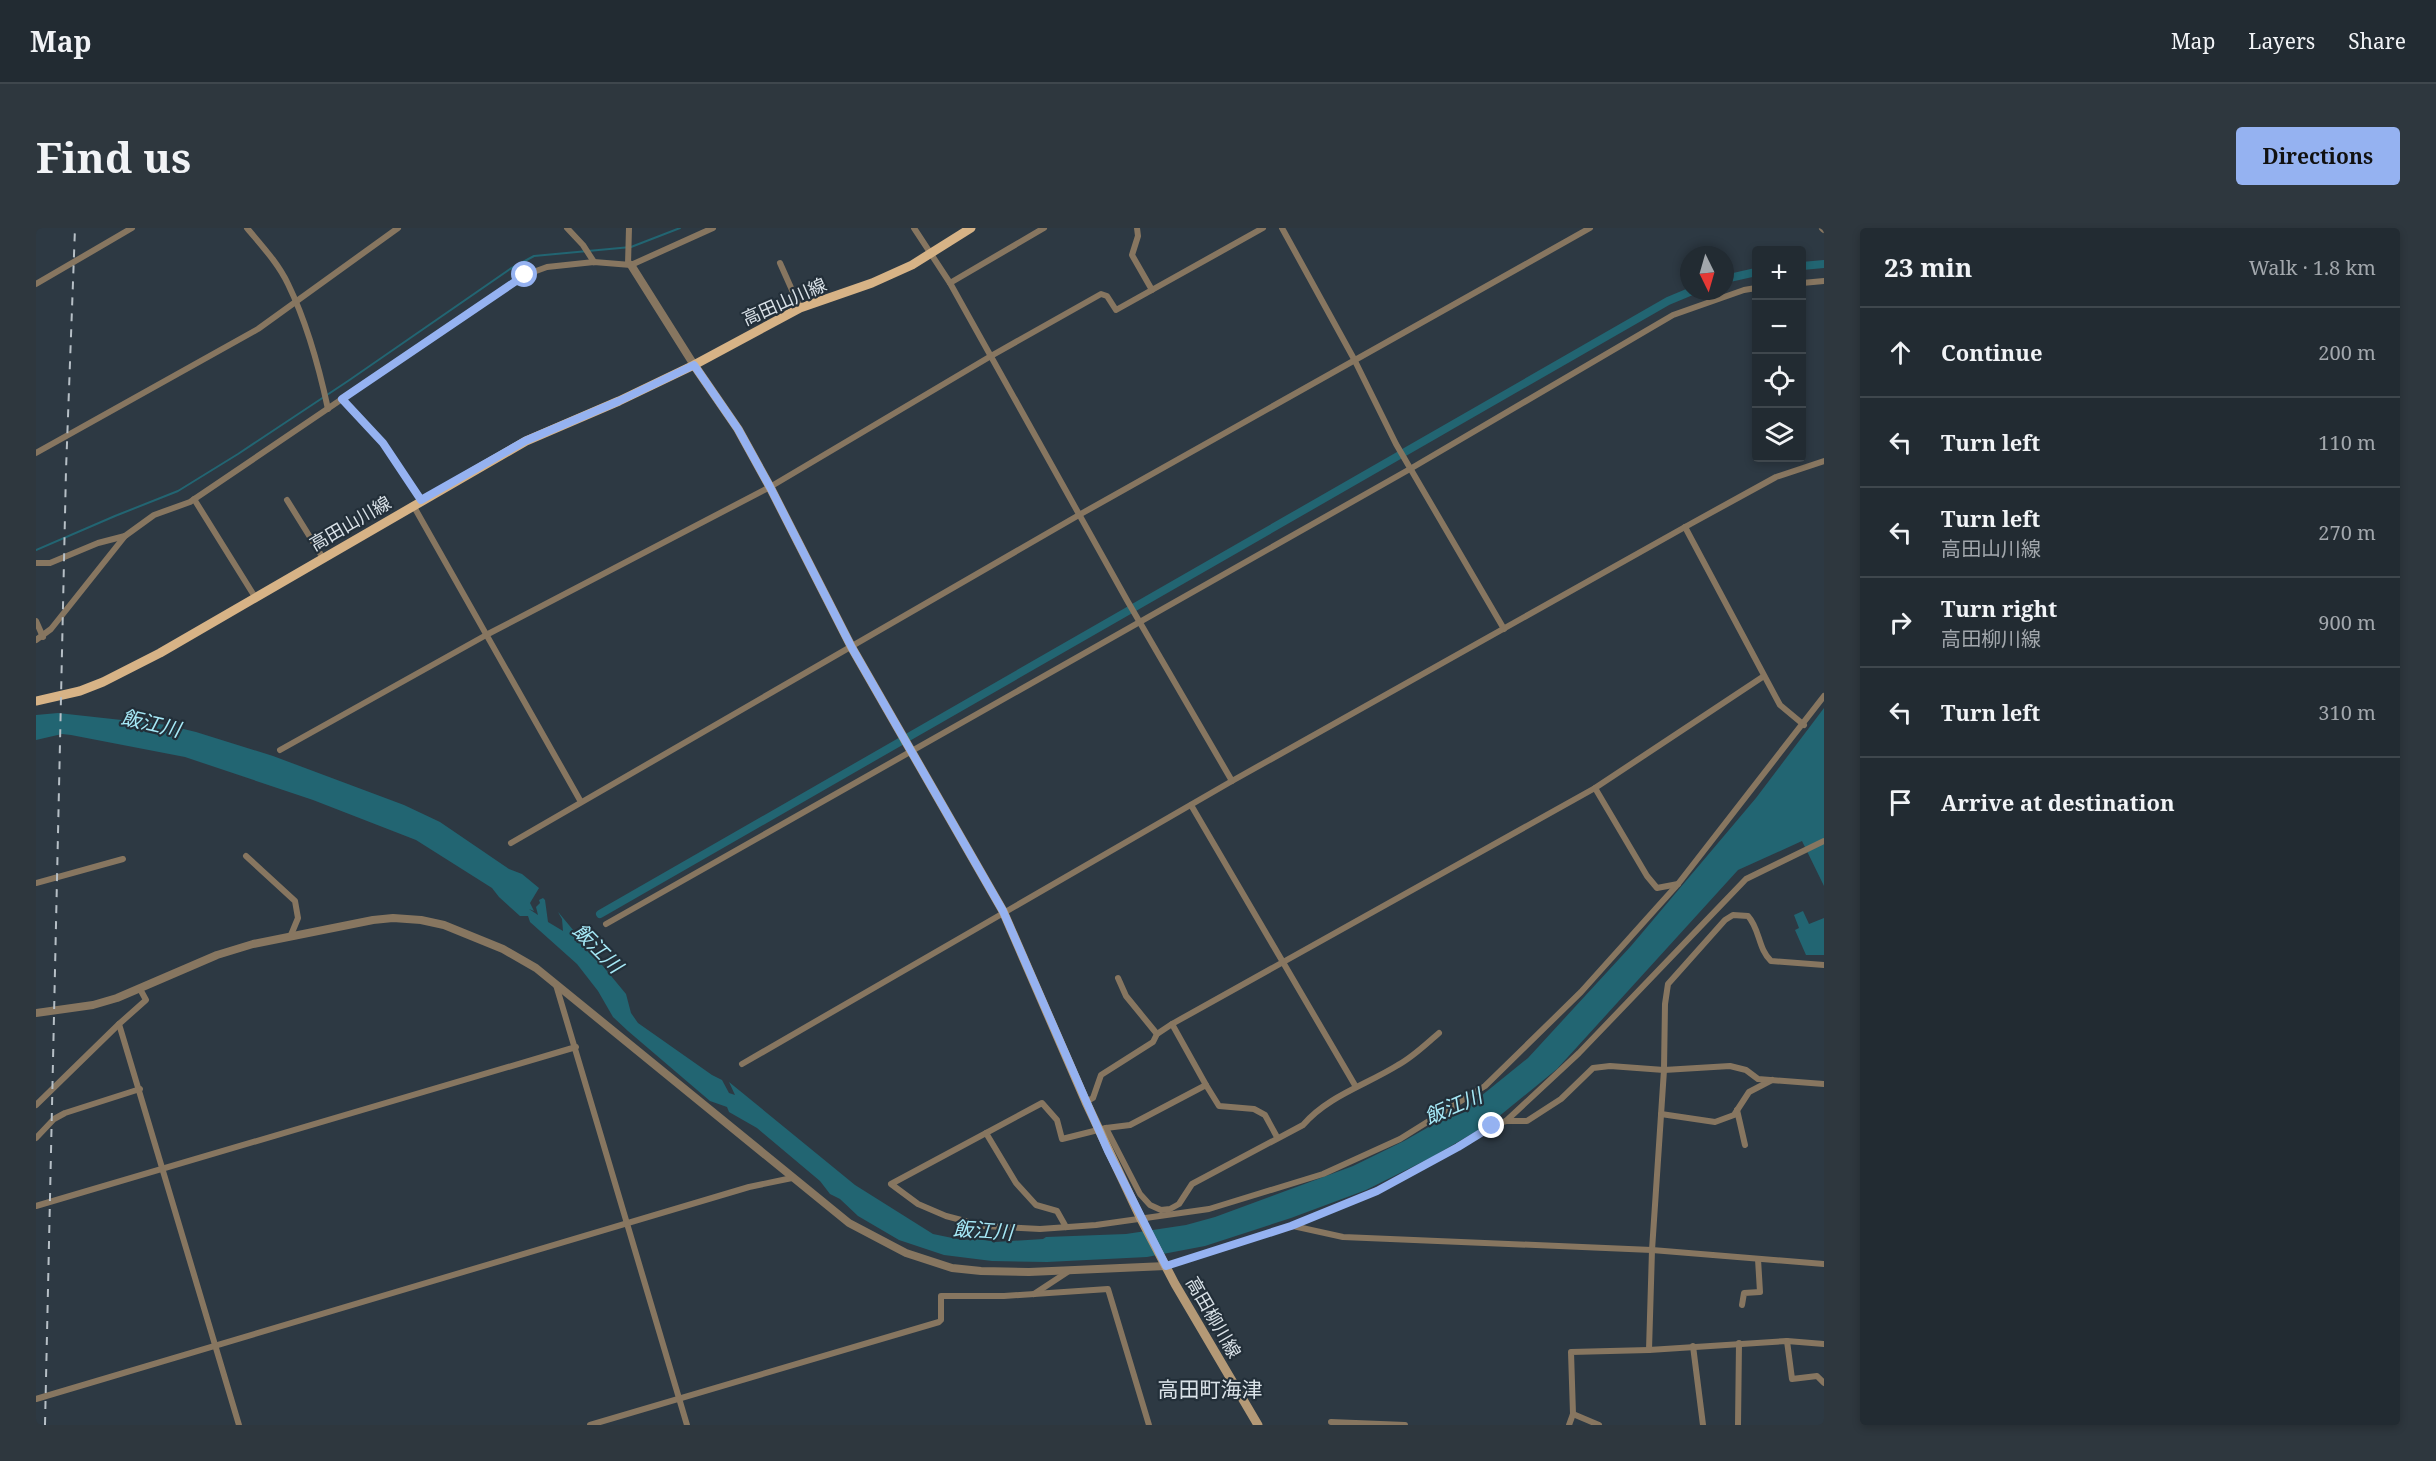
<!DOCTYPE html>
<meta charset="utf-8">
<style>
body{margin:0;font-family:"Noto Serif","Noto Sans JP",serif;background:#2e373e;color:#f1f3f6}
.controls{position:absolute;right:18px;top:18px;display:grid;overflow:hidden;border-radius:6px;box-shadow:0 3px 9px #0003}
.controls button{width:54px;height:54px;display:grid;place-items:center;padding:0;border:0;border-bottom:2px solid #3f474d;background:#222b32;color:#f1f3f6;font:30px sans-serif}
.compass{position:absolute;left:1644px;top:18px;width:54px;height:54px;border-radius:50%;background:#222b32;box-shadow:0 3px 9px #0003;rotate:175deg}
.stop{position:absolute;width:18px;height:18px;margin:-14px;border:4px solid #95b2f1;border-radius:50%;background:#fff}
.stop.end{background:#95b2f1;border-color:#fff;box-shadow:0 2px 6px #0008}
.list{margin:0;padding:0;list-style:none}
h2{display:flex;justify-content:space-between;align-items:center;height:78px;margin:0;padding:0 24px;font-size:26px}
h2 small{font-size:20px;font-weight:400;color:#a2a7ac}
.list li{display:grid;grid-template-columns:39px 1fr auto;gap:18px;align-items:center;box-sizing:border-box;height:90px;padding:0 24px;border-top:2px solid #3f474d}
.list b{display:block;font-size:22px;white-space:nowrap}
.list p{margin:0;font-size:20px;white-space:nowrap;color:#a2a7ac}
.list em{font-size:20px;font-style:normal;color:#a2a7ac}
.icon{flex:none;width:33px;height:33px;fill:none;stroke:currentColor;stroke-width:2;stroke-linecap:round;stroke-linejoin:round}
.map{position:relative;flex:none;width:1788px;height:1197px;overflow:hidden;border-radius:6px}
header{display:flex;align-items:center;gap:36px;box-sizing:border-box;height:84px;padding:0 30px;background:#222b32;border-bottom:2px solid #3f474d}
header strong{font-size:28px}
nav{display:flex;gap:33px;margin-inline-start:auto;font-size:21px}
.intro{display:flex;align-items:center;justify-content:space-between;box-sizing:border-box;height:144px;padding:0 36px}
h1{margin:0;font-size:42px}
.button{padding:15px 27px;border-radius:6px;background:#95b2f1;color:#111;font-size:21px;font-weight:700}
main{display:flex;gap:36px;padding:0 36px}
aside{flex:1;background:#222b32;border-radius:6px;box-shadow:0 3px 9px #0003}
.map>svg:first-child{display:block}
.water{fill:#226572}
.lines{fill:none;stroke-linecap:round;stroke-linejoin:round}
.stream{stroke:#226572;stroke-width:2}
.canal{stroke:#226572;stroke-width:8}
.minor{stroke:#877660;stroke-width:6}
.tertiary{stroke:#877660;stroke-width:8}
.secondary{stroke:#b49976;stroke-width:9}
.primary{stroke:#d7b386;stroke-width:9}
.rail{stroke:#b6bfc6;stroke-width:2;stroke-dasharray:8 8;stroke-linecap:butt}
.route{stroke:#95b2f1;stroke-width:8}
.labels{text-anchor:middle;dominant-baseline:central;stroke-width:4.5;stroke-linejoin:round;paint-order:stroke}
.street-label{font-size:18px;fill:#dae2e8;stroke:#232f39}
.water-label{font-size:20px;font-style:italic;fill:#a6e9f7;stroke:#232f39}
.quarter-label{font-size:21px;fill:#dae2e8;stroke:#232f39}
</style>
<header>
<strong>Map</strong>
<nav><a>Map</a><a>Layers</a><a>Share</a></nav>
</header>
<div class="intro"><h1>Find us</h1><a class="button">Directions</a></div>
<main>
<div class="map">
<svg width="1788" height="1197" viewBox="0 0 1788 1197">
<rect width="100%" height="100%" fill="#2d3943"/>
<!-- water -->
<g class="water">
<polygon points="1788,480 1788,658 1766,613 1702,642 1521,841 1456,894 1396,929 1330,962 1255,990 1169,1018 1111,1029 1011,1034 956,1033 908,1027 863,1012 822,988 804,971 794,966 784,953 721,900 693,884 691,879 674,873 592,803 577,789 562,763 541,736 494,694 492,688 484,688 463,669 456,660 380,612 277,572 149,529 35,507 26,506 0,512 0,487 22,485 131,497 160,504 237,528 368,577 404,594 473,641 486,646 503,660 494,675 498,683 493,681 502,687 500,679 504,675 503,672 507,670 509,672 512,694 527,703 526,691 522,684 523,685 590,766 595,785 602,795 676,847 686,852 693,865 699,867 693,854 819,957 897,1006 926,1012 944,1011 960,1014 1007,1011 1010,1009 1090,1006 1150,997 1179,989 1317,938 1368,913 1440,872 1492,830 1595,718 1720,570"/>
<polygon points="1767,683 1773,696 1788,690 1788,727 1770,727 1759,702 1763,700 1758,687"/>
</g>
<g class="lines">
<!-- stream -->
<polyline class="stream" points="0,322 79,288 142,263 202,226 312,153 474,41 498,28 595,19 644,0"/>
<!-- canal -->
<g class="canal">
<polyline points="1766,38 1788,36"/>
<polyline points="1689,51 1720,44"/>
<polyline points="564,686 1632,73 1656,63"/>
</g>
<!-- minor -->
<g class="minor">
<path d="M211,0c15,18 31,35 41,56 19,39 31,83 40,125"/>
<polyline points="531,0 547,17 558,34"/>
<polyline points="878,0 914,55 1092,374 1196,553"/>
<polyline points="1101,0 1102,8 1096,27 1116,62"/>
<polyline points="1246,0 1318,131 1360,216 1468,401"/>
<polyline points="744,35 764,80"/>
<polyline points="592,36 593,0"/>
<polyline points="914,55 1008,0"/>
<polyline points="1766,55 1788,53"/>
<polyline points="0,56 96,0"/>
<polyline points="306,171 347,215 385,272"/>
<polyline points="0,225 222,101 362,0"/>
<polyline points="158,271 219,369"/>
<polyline points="251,272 287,330"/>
<polyline points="377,277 545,574"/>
<polyline points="1649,299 1744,477 1768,497"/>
<polyline points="0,335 14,335 62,315 89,308"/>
<polyline points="0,393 7,409"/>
<polyline points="0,412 15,401 89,308 118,287 154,274 489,47 511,39 558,34 595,37 677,0"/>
<polyline points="1728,448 1559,560 1136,796 1170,857 1094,897 1070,900 1026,911 1021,892 1006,875 855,956 882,976 910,988 948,998 1004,1001 1060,997 1173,981 1287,946 1364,911 1449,858 1545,764 1642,656 1788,468"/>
<polyline points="244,522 452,406 734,259 955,128 1065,66 1071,68 1080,82 1227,0"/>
<polyline points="1559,560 1611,648 1621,660 1642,656"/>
<polyline points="1155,577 1320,859"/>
<polyline points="475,615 1043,287 1554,0"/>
<polyline points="210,628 259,673 262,690 255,707"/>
<polyline points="0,655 87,631"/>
<polyline points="570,696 1374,241 1637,87 1708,62 1720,60"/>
<path d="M1788,737l-53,-4c-13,-12 -11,-32 -23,-45l-15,-1 -8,5 -57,64 -3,20 -1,66 -12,180 -3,100 138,-9 37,3"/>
<polyline points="1082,750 1090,768 1121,806"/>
<polyline points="520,757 651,1197"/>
<polyline points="104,761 110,772 83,796 203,1197"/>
<polyline points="706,836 1196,553 1649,299 1740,249 1788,233"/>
<polyline points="1170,857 1183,878 1218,881 1229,887 1241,909"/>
<polyline points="1050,874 1057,870 1065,847 1117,814 1121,806 1136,796"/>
<polyline points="0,877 83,796"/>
<polyline points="1701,882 1709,917"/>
<polyline points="1625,886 1679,894 1698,887 1713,864 1736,852"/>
<polyline points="1470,893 1543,825 1710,651 1788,613"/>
<path d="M1070,900l34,66 10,11 11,5 9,-1 9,-5 13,-20 111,-59c25,-29 63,-40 95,-60 15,-8 28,-21 41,-32"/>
<polyline points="950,905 980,955 1000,977 1021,983 1030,999"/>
<polyline points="0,910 18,891 29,885 104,861"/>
<polyline points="0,978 540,819"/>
<polyline points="1257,998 1307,1009 1616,1022 1788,1036"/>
<polyline points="1130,1038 1255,998 1341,963 1422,919 1456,898 1470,893 1491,893 1525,871 1557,840 1574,838 1628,842 1694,838 1710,842 1722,851 1788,856"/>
<polyline points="998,1066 1033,1043"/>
<polyline points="1706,1077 1708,1065 1724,1064 1722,1031"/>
<polyline points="1751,1113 1756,1151 1781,1148 1788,1155"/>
<polyline points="1657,1118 1667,1197"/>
<polyline points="0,1171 713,959 756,950"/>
<polyline points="1537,1186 1563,1197"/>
<polyline points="1295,1194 1369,1197"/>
<polyline points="554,1197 903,1094 905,1092 905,1068 968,1068 1072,1061 1113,1197"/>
<polyline points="1533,1197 1537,1186 1535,1124 1613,1122"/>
<polyline points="1702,1197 1703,1115"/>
</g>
<!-- tertiary -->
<g class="tertiary">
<polyline points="1787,0 1788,1"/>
<polyline points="595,37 658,137"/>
<polyline points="0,785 57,777 81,770 181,727 217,716 337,692 357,690 385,692 408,697 467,721 500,740 813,995 870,1025 916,1040 945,1043 993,1044 1130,1038"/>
</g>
<!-- secondary -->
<polyline class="secondary" points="658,137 702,201 734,259 816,420 967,683 1050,874 1105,991 1139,1056 1222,1197"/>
<!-- primary -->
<polyline class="primary" points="0,473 44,463 67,454 124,425 490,213 583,173 658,137 764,80 836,55 876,37 935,0"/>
<!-- rail -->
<polyline class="rail" points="9,1197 30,242 39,0"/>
</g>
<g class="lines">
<!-- route -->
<polyline class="route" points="489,47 306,171 347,215 385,272 489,213 583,173 658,137 702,201 734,259 816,420 967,683 1072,923 1130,1038 1255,998 1341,963 1422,919 1456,898"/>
</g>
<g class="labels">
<!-- street labels -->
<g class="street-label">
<text transform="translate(748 73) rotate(-24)">高田山川線</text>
<text transform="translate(314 295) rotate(-30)">高田山川線</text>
<text transform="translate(1178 1089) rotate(60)">高田柳川線</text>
</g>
<!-- water labels -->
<g class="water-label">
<text transform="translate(115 495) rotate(13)">飯江川</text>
<text transform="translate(562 720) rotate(45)">飯江川</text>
<text transform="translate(1417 878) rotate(-23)">飯江川</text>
<text transform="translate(947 1002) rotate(4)">飯江川</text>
</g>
<!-- quarter labels -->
<g class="quarter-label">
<text x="1174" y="1161">高田町海津</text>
</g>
</g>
</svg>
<div class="controls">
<button>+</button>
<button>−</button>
<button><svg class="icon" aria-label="locate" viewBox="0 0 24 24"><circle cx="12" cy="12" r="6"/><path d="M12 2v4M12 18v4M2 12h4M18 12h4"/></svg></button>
<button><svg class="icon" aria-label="layers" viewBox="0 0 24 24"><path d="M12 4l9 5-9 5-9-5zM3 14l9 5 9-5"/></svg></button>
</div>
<svg class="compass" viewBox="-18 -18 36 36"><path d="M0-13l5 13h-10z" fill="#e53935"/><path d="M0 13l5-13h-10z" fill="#a2a7ac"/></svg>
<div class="stop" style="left:489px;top:47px"></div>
<div class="stop end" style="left:1456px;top:898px"></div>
</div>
<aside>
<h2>23 min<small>Walk · 1.8 km</small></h2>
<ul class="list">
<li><svg class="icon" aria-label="ahead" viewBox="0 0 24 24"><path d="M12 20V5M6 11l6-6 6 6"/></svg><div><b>Continue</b></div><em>200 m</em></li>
<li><svg class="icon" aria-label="left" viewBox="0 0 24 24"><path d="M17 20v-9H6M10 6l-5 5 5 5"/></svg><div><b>Turn left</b></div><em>110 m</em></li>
<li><svg class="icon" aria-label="left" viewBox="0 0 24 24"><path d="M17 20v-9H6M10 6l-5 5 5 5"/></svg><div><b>Turn left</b><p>高田山川線</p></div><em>270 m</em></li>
<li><svg class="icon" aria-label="right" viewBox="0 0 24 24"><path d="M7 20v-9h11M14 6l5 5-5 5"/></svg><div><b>Turn right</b><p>高田柳川線</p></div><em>900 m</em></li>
<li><svg class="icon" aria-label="left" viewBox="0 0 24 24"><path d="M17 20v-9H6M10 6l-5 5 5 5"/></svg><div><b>Turn left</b></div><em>310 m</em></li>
<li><svg class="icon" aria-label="arrive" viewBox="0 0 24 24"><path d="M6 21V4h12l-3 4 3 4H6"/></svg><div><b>Arrive at destination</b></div></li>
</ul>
</aside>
</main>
